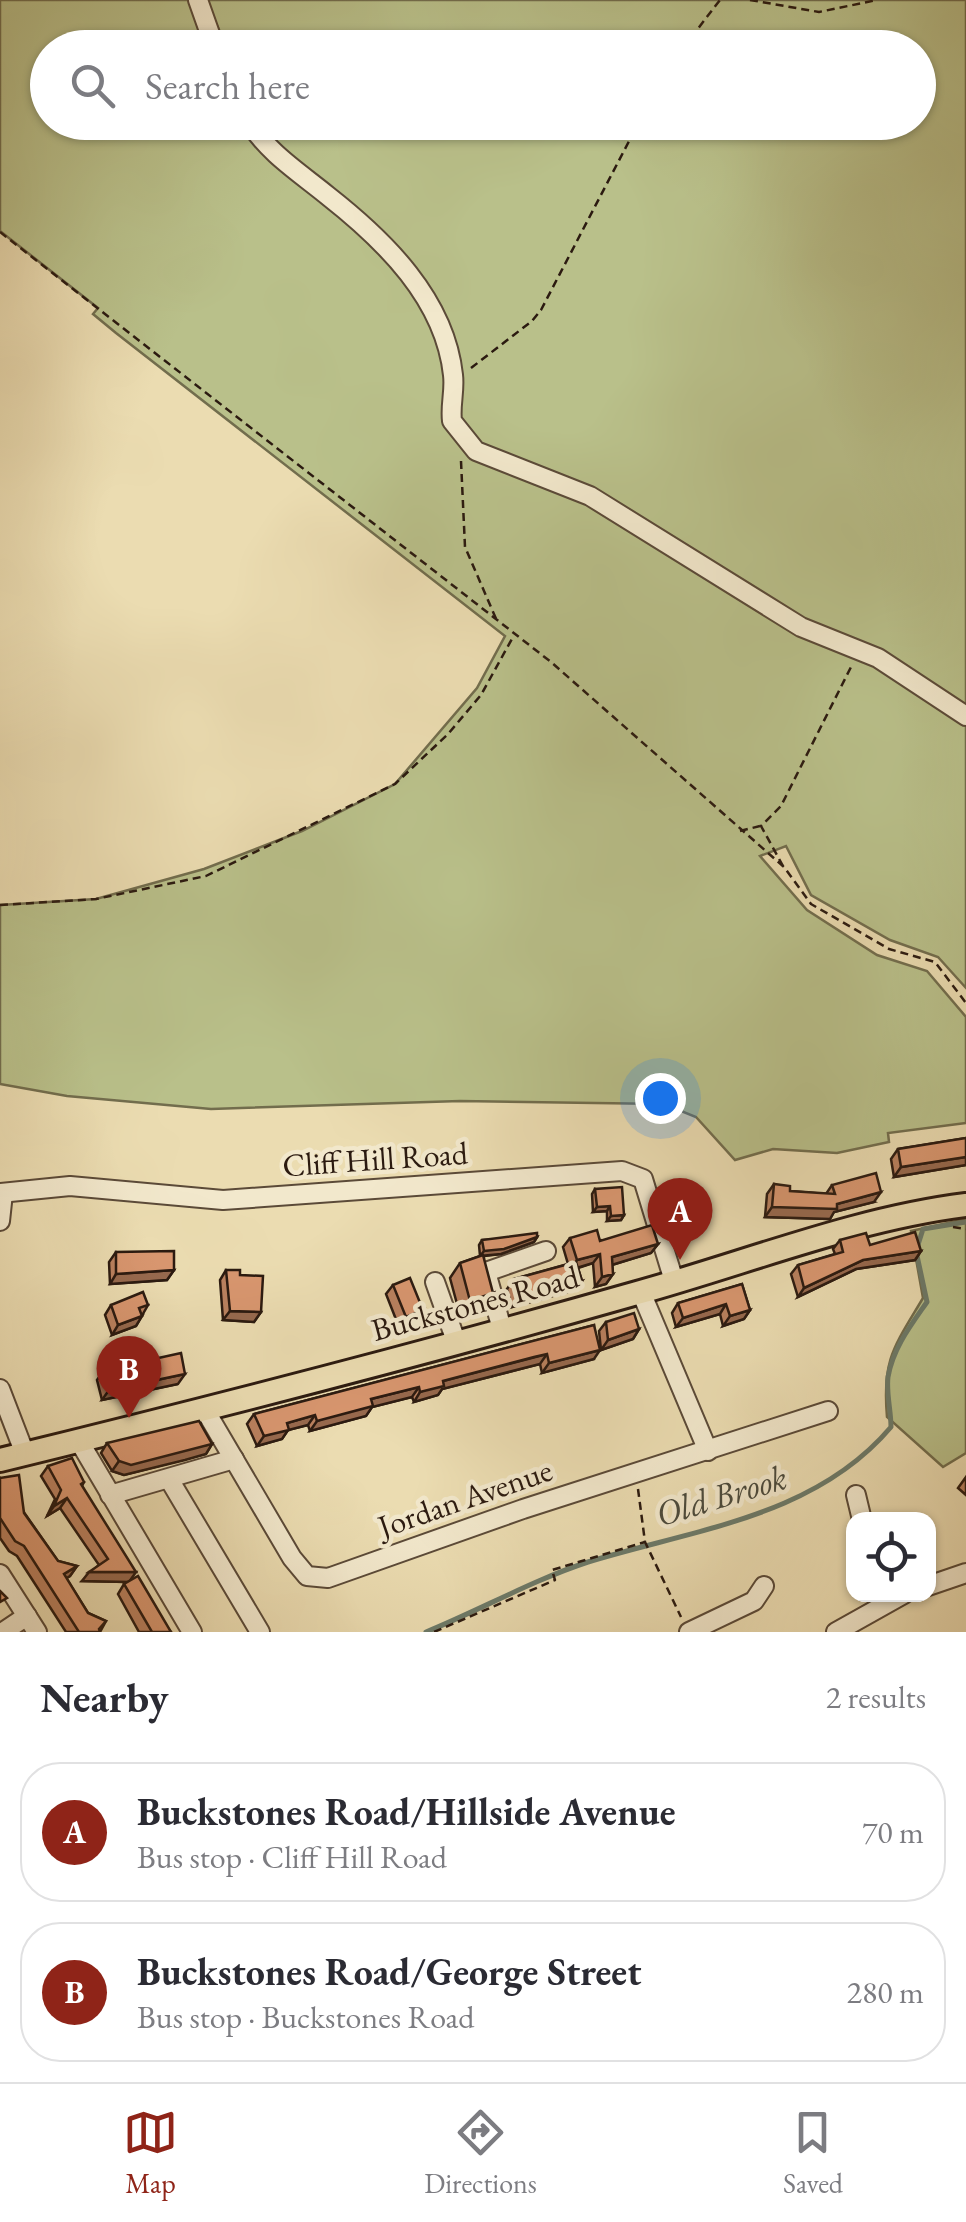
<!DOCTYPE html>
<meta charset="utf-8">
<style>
body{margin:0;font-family:"EB Garamond",serif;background:#f7f7f7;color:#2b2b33}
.controls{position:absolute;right:30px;bottom:30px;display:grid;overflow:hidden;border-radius:20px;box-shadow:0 2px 8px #0004}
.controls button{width:90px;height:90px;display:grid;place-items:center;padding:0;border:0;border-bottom:2px solid #e1e1e2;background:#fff;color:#2b2b33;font:50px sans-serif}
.you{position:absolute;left:660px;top:1098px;width:35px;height:35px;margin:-25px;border:8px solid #fff;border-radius:50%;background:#1a73e8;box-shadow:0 0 0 15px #1a73e833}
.badge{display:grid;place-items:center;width:65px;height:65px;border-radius:50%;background:#8f2418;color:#fff;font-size:32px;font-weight:700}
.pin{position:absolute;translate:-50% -82px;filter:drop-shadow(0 2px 5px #0008)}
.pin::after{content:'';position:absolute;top:52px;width:35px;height:30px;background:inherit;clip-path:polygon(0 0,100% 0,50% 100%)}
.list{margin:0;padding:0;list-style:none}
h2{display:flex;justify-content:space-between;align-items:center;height:130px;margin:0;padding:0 40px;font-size:42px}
h2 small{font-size:32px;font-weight:400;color:#7c7c81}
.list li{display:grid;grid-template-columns:65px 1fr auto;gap:30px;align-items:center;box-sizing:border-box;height:140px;margin:0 20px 20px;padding:0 20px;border:2px solid #e1e1e2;border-radius:40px}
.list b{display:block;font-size:38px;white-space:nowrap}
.list p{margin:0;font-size:32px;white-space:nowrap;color:#7c7c81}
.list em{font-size:32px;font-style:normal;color:#7c7c81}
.icon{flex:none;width:55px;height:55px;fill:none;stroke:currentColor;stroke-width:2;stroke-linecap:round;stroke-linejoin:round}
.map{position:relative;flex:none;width:966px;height:1632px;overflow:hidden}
.search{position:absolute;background:#fff;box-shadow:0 2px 8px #0004;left:30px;right:30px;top:30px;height:110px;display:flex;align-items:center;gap:25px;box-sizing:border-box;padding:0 35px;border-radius:55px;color:#7c7c81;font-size:38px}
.sheet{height:450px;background:#fff}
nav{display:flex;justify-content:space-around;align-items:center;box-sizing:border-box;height:140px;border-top:2px solid #e1e1e2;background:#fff;font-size:28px;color:#7c7c81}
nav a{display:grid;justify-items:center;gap:5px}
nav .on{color:#8f2418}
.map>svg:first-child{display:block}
.green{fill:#b9c08a;stroke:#726d4d;stroke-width:2.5}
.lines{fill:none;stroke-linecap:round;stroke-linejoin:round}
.stream{stroke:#6d7b6a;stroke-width:5}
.minor-casing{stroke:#5b4a38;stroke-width:22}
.major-casing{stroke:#2b1a10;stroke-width:28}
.path{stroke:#2b1a10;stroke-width:2.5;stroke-dasharray:8 5;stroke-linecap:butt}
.minor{stroke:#f2e8cc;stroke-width:18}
.major{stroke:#ebdcb1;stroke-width:22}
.wall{fill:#ba815f;stroke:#2b1a10;stroke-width:2.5}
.shaded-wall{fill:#97694e;stroke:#2b1a10;stroke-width:2.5}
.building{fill:#d8966f;stroke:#2b1a10;stroke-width:2.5}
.labels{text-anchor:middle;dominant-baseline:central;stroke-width:9;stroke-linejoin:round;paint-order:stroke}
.street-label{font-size:32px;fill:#2b1a10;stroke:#f2e8cc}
.water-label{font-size:35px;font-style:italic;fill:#4c4b3d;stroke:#f2e8cc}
</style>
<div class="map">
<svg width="966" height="1632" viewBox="0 0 966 1632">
<rect width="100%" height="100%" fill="#ebdcb1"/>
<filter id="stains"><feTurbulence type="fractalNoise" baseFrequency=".002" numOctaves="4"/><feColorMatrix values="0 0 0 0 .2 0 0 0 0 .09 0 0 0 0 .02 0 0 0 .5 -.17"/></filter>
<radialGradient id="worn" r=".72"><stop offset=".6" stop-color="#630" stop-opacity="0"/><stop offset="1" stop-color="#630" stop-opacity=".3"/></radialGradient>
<!-- green -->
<g class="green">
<polygon points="0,0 191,0 210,47 48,48 48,122 242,123 264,129 261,122 918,122 918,48 227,47 205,0 966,0 966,988 938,957 890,940 811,895 786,846 760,856 807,910 877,955 927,971 966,1017 966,1123 888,1133 889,1142 837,1153 773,1149 735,1160 696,1117 664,1104 460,1101 211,1109 67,1096 0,1084 0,905 96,899 204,869 302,831 395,784 477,688 505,636 116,333 93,314 98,308 0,231"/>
<path d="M966,1219v234l-23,14 -56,-50c-5,-58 7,-70 36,-119l-12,-67z"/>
</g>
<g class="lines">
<!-- stream -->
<path class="stream" d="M426,1632c54,-22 107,-52 162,-70 107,-33 227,-45 303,-135 0,-16 -5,-35 -3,-50 5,-29 23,-52 39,-75l-11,-51 7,-22 43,-7"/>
<!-- minor casing -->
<g class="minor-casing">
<g id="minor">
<polyline points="198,0 215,48"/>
<path d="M249,122c19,31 51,51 79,74 56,44 117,103 125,179 2,16 -3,30 -1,46l24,30 114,45 211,131 77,31 88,58"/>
<polyline points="0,1193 70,1186 223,1200 622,1171 643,1179 674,1281"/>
<polyline points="0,1221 3,1193"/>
<polyline points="435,1282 456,1341"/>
<polyline points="641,1292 708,1451"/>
<polyline points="502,1329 486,1272 546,1251"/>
<polyline points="0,1389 25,1454"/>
<polyline points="205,1410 292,1558 307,1576 328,1578 523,1509 828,1411"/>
<polyline points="79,1441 192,1632"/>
<polyline points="169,1479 260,1632"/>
<polyline points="110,1495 234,1459"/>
<polyline points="856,1495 862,1520"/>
<polyline points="0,1574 37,1632"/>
<polyline points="928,1586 966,1573"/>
<polyline points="3,1632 27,1616"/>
<polyline points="689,1632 754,1601 764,1586"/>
<polyline points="836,1632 904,1594"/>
</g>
</g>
<!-- major casing -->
<g class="major-casing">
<path id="major" d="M0,1460c213,-52 426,-107 637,-167 109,-30 217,-74 329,-88"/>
</g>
<!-- path -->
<g class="path">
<polyline points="750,0 819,12 877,0"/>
<polyline points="683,48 720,0"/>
<polyline points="0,232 551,662 784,867 811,904 889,949 935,962 966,1003"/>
<polyline points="471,368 532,321 541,310 639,122"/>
<polyline points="461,461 465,547 497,621"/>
<polyline points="740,831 760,826"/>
<polyline points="783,866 761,826 781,806 852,665"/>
<polyline points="0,905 96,899 206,876 395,784 448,734 481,695 513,637"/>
<polyline points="953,1227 966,1229"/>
<polyline points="638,1489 645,1542 681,1617"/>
<polyline points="434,1632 555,1580 552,1570 645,1542"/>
</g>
<!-- minor -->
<use href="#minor" class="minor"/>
<!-- major -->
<use href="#major" class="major"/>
</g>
<!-- wall -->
<g class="wall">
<polygon points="966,1138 966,1165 894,1177 891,1159 898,1149"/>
<polygon points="774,1184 790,1191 826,1194 832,1185 874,1202 834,1212 830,1219 765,1217 767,1194"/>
<polygon points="595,1189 624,1215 621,1220 607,1221 607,1211 593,1212 592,1194"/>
<polygon points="537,1237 534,1242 501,1254 484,1256 483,1307 460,1315 450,1278 460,1263 480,1256 479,1245 482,1240"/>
<polygon points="570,1238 658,1244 651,1253 612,1265 613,1274 606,1284 595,1287 593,1263 578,1268 582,1281 575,1290 512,1307 507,1289 514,1279 568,1264 563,1247"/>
<polygon points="840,1240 870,1245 921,1251 915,1260 856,1269 798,1297 791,1274 798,1265 835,1254 833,1249"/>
<polygon points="116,1252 174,1270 167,1280 110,1284 109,1262"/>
<polygon points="226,1270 240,1275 261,1312 254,1322 223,1320 220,1280"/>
<polygon points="742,1284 750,1310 744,1319 723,1326 720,1314 676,1327 672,1313 678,1303"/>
<polygon points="393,1285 423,1310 416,1320 399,1327 386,1294"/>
<polygon points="111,1305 148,1305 136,1326 112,1335 105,1315"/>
<polygon points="606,1322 639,1329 633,1339 601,1350 599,1331"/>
<polygon points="594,1325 594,1359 542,1373 540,1364 528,1367 442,1389 438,1395 414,1402 412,1397 372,1407 366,1416 310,1431 308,1425 288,1430 282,1439 257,1446 247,1424 254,1414"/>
<polygon points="104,1370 178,1384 102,1400 97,1380"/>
<polygon points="107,1443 212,1444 206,1454 124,1475 112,1471 101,1453"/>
<polygon points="48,1466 84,1482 82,1486 129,1581 171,1632 139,1632 118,1594 124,1584 128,1582 82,1581 99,1565 60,1508 47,1516 55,1499 41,1476"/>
<polygon points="966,1477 966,1495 958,1488"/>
<polygon points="0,1478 58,1561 77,1566 70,1576 66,1578 88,1613 106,1621 100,1632 66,1632 17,1556 9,1551 0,1538"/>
</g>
<!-- shaded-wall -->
<g class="shaded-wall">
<polygon points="966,1157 966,1165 894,1177 901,1167"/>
<polygon points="881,1192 874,1202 834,1212 830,1219 765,1217 772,1207 837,1204"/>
<polygon points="610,1206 607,1211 593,1212 597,1207"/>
<polygon points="624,1215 621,1220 607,1221 611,1216"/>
<polygon points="537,1237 534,1242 501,1254 480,1256 484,1251"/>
<polygon points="658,1244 651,1253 605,1267 612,1257"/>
<polygon points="921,1251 915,1260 856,1269 798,1297 804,1288 863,1260"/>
<polygon points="600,1254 593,1263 570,1270 577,1260"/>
<polygon points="174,1270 167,1280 110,1284 116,1274"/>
<polygon points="613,1274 606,1284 595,1287 602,1277"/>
<polygon points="582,1281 575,1290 512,1307 519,1298"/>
<polygon points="493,1293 483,1307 460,1315 470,1301"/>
<polygon points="726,1304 720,1314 676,1327 683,1318"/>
<polygon points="423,1310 416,1320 399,1327 406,1317"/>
<polygon points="750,1310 744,1319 723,1326 730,1316"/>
<polygon points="230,1311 261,1312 254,1322 223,1320"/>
<polygon points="142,1316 136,1326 112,1335 118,1325"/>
<polygon points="639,1329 633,1339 601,1350 608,1340"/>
<polygon points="600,1350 594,1359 542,1373 549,1363"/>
<polygon points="547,1354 540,1364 442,1389 438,1395 414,1402 420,1392 443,1381"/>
<polygon points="185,1374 178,1384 102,1400 109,1390"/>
<polygon points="419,1387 412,1397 372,1407 366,1416 310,1431 317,1421 371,1399"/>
<polygon points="315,1415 308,1425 288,1430 282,1439 257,1446 264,1436 287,1423"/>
<polygon points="212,1444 206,1454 185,1460 124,1475 112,1471 119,1461"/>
<polygon points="67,1498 60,1508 47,1516 54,1506"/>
<polygon points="77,1566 70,1576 57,1584 64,1574"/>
<polygon points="89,1572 136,1572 129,1582 82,1581"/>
</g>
<!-- building -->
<g class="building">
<polygon points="966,1138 966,1157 901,1167 898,1149"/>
<polygon points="876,1173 881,1192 837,1204 837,1209 772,1207 774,1184 790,1186 790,1191 835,1194 832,1185"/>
<polygon points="622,1187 624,1215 611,1216 610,1206 597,1207 595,1189"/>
<polygon points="652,1225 658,1244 612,1257 613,1274 602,1277 600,1254 577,1260 570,1238 597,1230 600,1241"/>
<polygon points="915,1232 921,1251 863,1260 804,1288 798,1265 843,1252 840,1240 866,1233 870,1245"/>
<polygon points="537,1233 537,1237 504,1249 484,1251 482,1240"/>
<polygon points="174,1251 174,1270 116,1274 116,1252"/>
<polygon points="483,1255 493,1293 470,1301 460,1263"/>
<polygon points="576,1262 582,1281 519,1298 514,1279"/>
<polygon points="226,1270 240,1270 240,1275 263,1276 261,1312 230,1311"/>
<polygon points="410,1278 423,1310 406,1317 393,1285"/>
<polygon points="742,1284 750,1310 730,1316 726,1304 683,1318 678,1303"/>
<polygon points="143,1292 148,1305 139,1308 142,1316 118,1325 111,1305"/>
<polygon points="634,1313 639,1329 608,1340 606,1322"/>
<polygon points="594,1325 600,1350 549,1363 547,1354 534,1357 443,1381 444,1386 420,1392 419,1387 371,1399 373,1406 317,1421 315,1415 287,1423 289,1430 264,1436 254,1414"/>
<polygon points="181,1353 185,1374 109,1390 104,1370"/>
<polygon points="199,1421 212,1444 131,1465 119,1461 107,1443"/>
<polygon points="72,1458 84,1482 81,1484 136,1572 89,1572 108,1559 67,1498 54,1506 61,1490 48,1466"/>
<polygon points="19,1475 24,1513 58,1561 77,1566 64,1574 88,1613 106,1621 99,1629 100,1632 79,1632 24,1546 15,1541 0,1518 0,1478"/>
<polygon points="138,1576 171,1632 152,1632 124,1584"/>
<polygon points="0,1591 7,1598 0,1602"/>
</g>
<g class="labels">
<!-- street labels -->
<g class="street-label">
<text transform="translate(375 1159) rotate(-4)">Cliff Hill Road</text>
<text transform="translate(475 1303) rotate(-15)">Buckstones Road</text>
<text transform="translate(465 1498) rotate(-19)">Jordan Avenue</text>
</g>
<!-- water labels -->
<g class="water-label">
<text transform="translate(721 1495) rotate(-17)">Old Brook</text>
</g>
</g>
<rect width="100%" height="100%" filter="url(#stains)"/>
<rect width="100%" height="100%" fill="url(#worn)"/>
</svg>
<div class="controls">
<button><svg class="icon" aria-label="locate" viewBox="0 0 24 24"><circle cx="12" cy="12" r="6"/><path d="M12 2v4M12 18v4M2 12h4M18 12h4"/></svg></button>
</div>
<div class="you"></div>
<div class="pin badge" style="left:680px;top:1260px">A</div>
<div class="pin badge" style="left:129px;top:1418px">B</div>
<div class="search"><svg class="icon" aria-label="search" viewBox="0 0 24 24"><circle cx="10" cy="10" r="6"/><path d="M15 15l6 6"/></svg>Search here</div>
</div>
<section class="sheet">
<h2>Nearby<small>2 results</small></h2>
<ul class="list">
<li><span class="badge">A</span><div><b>Buckstones Road/Hillside Avenue</b><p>Bus stop · Cliff Hill Road</p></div><em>70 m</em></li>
<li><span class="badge">B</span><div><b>Buckstones Road/George Street</b><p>Bus stop · Buckstones Road</p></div><em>280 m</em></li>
</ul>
</section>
<nav>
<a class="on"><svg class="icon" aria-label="map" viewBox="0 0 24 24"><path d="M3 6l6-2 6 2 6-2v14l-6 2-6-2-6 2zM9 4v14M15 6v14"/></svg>Map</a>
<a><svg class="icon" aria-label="directions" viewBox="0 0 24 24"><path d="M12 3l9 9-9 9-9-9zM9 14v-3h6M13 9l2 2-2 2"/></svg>Directions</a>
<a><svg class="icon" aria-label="saved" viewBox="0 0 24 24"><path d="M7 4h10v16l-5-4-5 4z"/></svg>Saved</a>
</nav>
